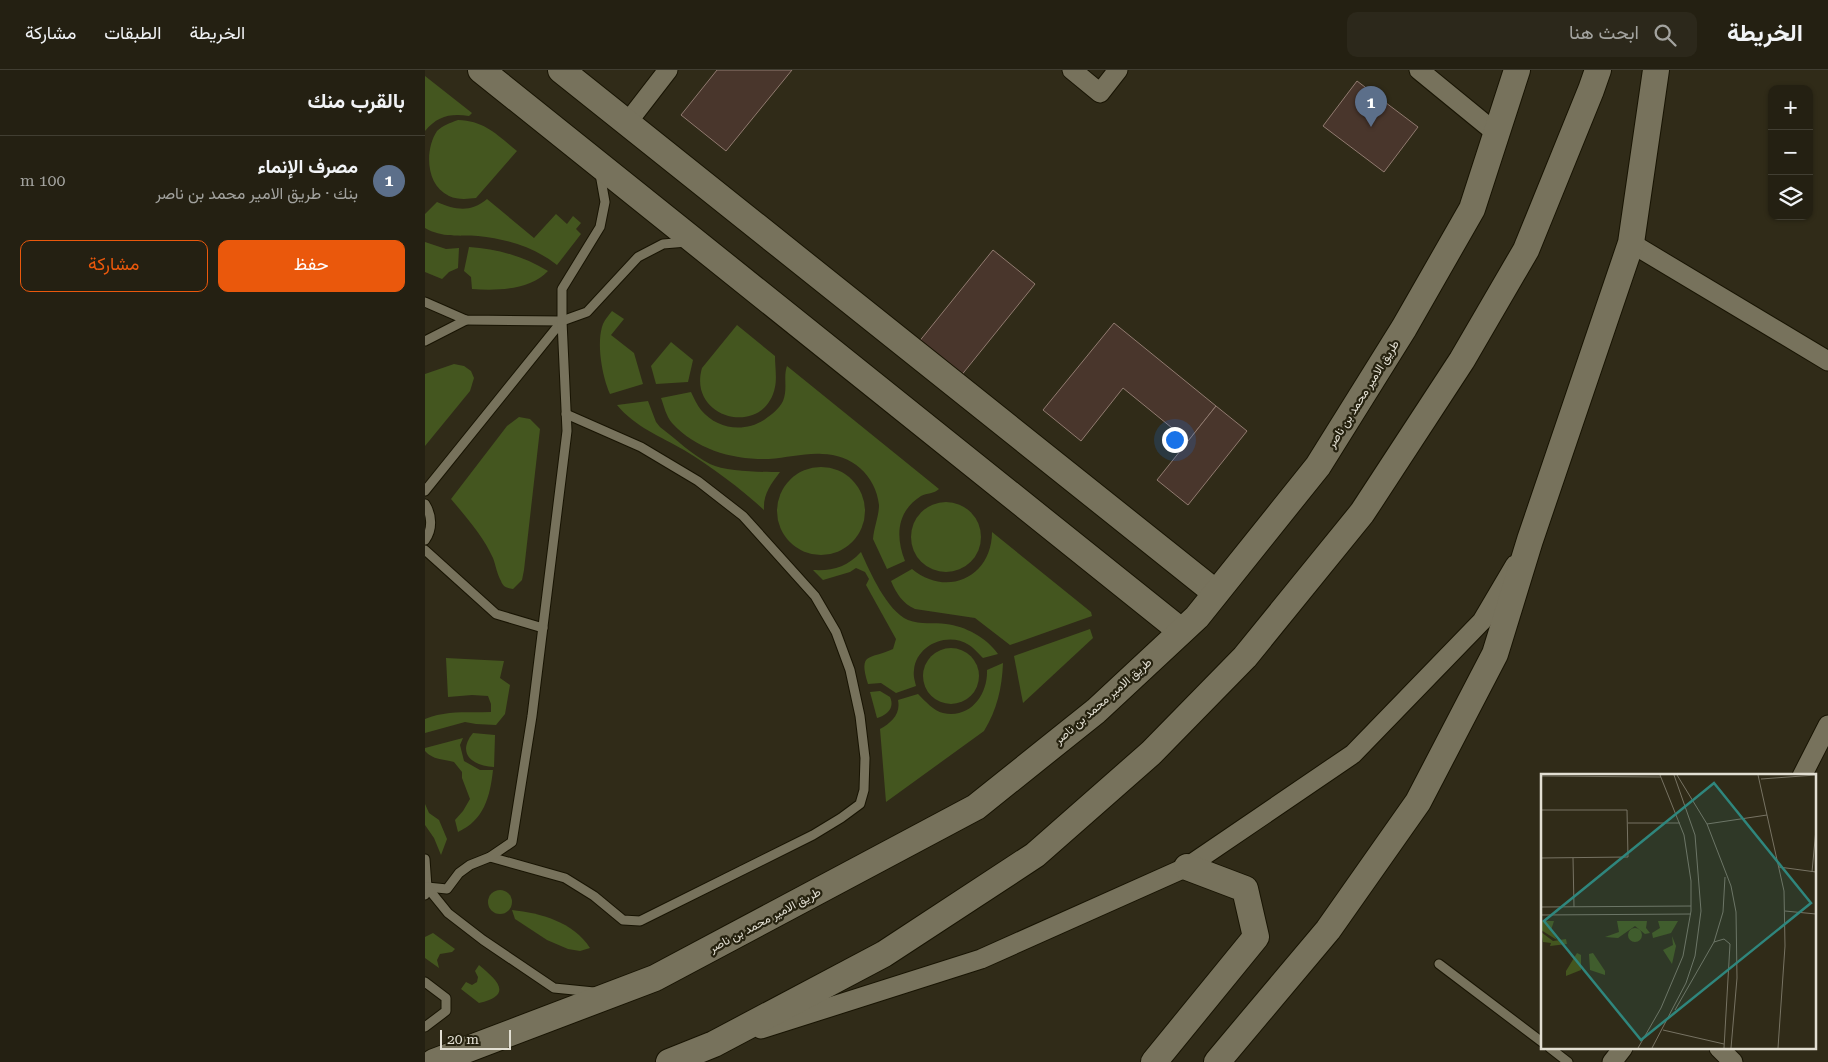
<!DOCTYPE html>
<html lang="ar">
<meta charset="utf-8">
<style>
body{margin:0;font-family:"Roboto Serif",Vazirmatn,serif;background:#2c281b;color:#f1f3f6;direction:rtl}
.controls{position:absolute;right:15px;top:15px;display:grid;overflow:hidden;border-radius:10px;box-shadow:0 1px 4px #0004}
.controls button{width:45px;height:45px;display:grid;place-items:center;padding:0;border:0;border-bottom:1px solid #413e32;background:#242012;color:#f1f3f6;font:25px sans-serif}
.scale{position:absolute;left:15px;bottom:12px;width:71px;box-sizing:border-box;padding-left:5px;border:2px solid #e2dfd3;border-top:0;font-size:14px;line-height:18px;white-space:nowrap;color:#e2dfd3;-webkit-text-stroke:4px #26220f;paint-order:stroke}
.you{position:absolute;left:749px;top:369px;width:18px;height:18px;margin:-12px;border:4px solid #fff;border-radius:50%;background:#1a73e8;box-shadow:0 0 0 8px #1a73e833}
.badge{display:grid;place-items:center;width:32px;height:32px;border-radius:50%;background:#ea580c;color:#fff;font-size:16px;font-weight:700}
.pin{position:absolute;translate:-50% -41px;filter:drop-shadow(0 1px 2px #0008)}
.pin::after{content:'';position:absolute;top:26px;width:18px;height:15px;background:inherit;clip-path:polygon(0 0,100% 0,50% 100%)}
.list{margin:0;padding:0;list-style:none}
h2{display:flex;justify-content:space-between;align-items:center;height:65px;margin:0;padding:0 20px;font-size:21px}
h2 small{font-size:16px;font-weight:400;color:#a3a39f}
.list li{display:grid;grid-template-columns:32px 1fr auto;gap:15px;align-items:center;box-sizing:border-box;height:90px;padding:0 20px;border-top:1px solid #413e32}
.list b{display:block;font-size:19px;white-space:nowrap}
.list p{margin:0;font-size:16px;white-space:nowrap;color:#a3a39f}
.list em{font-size:16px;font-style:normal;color:#a3a39f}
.actions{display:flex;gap:10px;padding:15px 20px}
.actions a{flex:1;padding:11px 0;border:1px solid #ea580c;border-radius:10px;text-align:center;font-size:18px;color:#ea580c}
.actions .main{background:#ea580c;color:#fff}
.icon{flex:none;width:28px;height:28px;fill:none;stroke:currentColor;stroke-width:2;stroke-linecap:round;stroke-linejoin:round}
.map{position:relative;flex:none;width:1403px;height:992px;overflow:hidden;direction:ltr}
header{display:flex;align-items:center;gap:30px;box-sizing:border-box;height:70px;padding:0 25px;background:#242012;border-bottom:1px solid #413e32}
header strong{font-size:24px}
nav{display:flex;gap:28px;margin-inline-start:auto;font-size:18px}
.search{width:350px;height:45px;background:#2c281b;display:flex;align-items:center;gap:12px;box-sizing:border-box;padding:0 18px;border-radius:10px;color:#a3a39f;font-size:19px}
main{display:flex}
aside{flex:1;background:#242012}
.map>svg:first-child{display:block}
.green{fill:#44561f}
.building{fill:#49362c;stroke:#917b70}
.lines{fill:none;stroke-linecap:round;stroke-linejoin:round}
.lane-casing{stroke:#181403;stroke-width:11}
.street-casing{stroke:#181403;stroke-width:21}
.secondary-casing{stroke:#181403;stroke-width:28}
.lane{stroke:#77725c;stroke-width:9}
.street{stroke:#77725c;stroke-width:19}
.secondary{stroke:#77725c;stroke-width:26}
.labels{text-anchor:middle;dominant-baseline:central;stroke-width:4.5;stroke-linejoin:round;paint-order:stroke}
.street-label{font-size:12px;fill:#e2dfd3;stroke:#26220f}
.inset-road{fill:none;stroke:#777363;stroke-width:1}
.view{fill:#2f867d;fill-opacity:0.15;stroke:#2f867d;stroke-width:2.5}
.inset-edge{fill:none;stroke:#e2dfd3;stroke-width:2.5}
</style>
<header>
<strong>الخريطة</strong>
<div class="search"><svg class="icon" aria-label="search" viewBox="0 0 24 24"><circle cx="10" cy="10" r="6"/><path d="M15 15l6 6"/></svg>ابحث هنا</div>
<nav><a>الخريطة</a><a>الطبقات</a><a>مشاركة</a></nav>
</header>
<main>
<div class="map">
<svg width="1403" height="992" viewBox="0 0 1403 992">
<rect width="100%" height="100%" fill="#302b18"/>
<!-- green -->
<g class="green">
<path d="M0,6l47,37 -3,3c-18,-3 -32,0 -44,15z"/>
<path d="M33,50c27,1 38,14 59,31l-41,47c-9,1 -18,2 -27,-2 -24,-11 -24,-47 -12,-65 6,-6 13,-8 21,-11z"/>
<path d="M62,129l47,39 22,-24 11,10 6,-8 8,7 -5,6 5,5 -24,31c-23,-18 -50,-26 -79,-29 -19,-1 -36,2 -53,-8v-14l12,-12c19,8 33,11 50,-3z"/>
<polygon points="0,172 21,179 34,178 33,198 24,202 17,209 0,202"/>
<path d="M44,177c29,2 54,9 79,24 -18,19 -51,20 -76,18l-1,-12 -7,-6z"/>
<path d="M187,241l12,8 -13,16 23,18 9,31 -33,10c-8,-18 -14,-52 -7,-70 2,-5 6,-9 9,-13z"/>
<path d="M312,255l38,31c0,10 2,22 0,31 -10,51 -88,33 -73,-19z"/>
<polygon points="246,272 268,290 263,312 231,314 226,296"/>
<polygon points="29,294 39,296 46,301 49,308 45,321 0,376 0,304"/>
<path d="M362,296l152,123c-5,5 -12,4 -18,7 -24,15 -26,40 -16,65l-18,8 -14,-30c1,-12 6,-23 6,-34 -3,-30 -28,-51 -57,-51 -18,-1 -35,4 -53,5 -36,1 -72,-9 -97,-36 -6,-7 -8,-17 -11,-25l30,-6c3,6 6,13 10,18 16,19 42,23 63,10 7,-5 15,-11 19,-19 5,-12 0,-24 4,-35z"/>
<path d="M223,331l8,21 4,5c16,12 32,28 50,37 16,8 52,8 70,8 -9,12 -17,22 -16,38 -24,-22 -52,-43 -80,-60 -24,-14 -49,-23 -67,-45z"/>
<path d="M94,347l11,2 10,10 -16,141 -2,10 -9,9c-6,-1 -10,-2 -12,-8 -4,-7 -5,-15 -8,-23 -10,-22 -26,-40 -42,-59l56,-73z"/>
<circle cx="396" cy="441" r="44"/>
<circle cx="521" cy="467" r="35"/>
<path d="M567,462l99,80 1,4 -82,29 -35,-27 -60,-9c-12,-5 -19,-16 -24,-28l21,-12c35,29 80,8 80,-37z"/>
<path d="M436,482c9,20 26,59 47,68 13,5 26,2 38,4 19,2 41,14 52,30l-15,4c-4,-4 -9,-10 -14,-13 -21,-14 -53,0 -55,25 -1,6 1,11 2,16l-20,7 -15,-10 -13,1c-10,-33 2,-24 25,-35l3,-10 -30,-54 3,-6 -4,-7 -9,-4 -6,4 -27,8 -10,-10c20,1 34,-3 48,-18z"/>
<polygon points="665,559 668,568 598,633 589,586"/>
<circle cx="526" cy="606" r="28"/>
<path d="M21,588l58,3 -4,17 10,7 -5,29 -9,11 -20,-1 -11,-2 -40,11v-14c22,-9 43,-6 66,-7v-8l-3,-8 -16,-1 -24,2z"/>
<path d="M578,593c-1,25 -6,47 -19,68l-98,71 -6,-73c11,-6 21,-15 18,-29l20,-6c7,7 16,17 25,19 28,6 45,-19 44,-43z"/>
<path d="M455,621l10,6c5,11 -3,18 -13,21l-7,-26z"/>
<path d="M48,663l22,2 -1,32c-21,-1 -38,-13 -21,-34z"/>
<path d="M38,668l-3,7 4,16 16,9h13c-3,27 -9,50 -35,62l-3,-12 8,-9 7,-12 -8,-21v-6l-8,-10c-11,-3 -21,-2 -29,-11v-3z"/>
<polygon points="0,734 4,743 14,750 22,769 16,785 9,768 0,755"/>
<circle cx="75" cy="832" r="12"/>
<path d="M87,840c29,3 61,12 78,38l-10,3 -12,-2 -21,-9 -32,-21z"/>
<polygon points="8,863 30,879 27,882 15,884 12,890 14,898 0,888 0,867"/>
<path d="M54,895c18,15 35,30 0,38l-18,-14 5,-7 6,3 5,-3 1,-5 -3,-6z"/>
</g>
<!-- building -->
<g class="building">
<polygon points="292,0 367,0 301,81 256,45"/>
<polygon points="932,11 993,57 959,102 898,56"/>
<polygon points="568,180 610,214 535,307 493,273"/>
<polygon points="689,253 791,336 763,371 698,318 656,371 618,340"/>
<polygon points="791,336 822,361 763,435 732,410"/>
</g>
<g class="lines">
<!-- lane casing -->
<g class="lane-casing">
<g id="lane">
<polyline points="0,232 41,250 137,251 162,242 213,187 238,174 262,172"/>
<polyline points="0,271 41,250"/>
<polyline points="0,421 137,251"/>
<path d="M0,434c7,11 8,25 0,36"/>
<polyline points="0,480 71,544 118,558"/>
<polyline points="65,787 140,808 169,826 198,850 215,851 388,765 416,748 435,734 439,720 440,688 435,646 425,600 411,562 390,526 318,446 273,411 216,377 141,344"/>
<polyline points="0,789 2,817 0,825"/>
<polyline points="2,817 22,819 34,803 45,795 65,787 87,772 107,646 142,361 137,251 137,219 175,157 180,132 175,104"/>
<polyline points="2,817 23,843 58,870 129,918 169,922"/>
<polyline points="1014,894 1117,972"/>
<polyline points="0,912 21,928 21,941 0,957"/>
<polyline points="1125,978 1143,992"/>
</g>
</g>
<!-- street casing -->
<g class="street-casing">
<g id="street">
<polyline points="647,0 675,23 693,0"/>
<polyline points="994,0 1071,63"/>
<polyline points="202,53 243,0"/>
<polyline points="1206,173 1403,291"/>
<polyline points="1377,706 1403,655"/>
<polyline points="336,959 556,889 762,797 928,684 1057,551 1090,495"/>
<polyline points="1294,978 1308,992"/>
<polyline points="1187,992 1198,978"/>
</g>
</g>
<!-- secondary casing -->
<g class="secondary-casing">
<g id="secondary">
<polyline points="56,0 756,561"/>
<polyline points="136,0 791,523"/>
<polyline points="9,992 230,908 551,737 671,641 772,547 893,396 979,258 1047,139 1092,0"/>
<polyline points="244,992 289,974 459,884 610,785 726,683 820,587 937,443 1037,290 1101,180 1166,20 1173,0"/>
<polyline points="729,992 831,867 820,819 762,797"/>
<polyline points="792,992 903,860 993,732 1070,584 1105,470 1206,173 1231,0"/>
</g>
</g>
<!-- lane -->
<use href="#lane" class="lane"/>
<!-- street -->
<use href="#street" class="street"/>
<!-- secondary -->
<use href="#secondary" class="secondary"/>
</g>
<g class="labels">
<!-- street labels -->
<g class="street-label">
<text transform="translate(938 324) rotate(-58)">طريق الامير محمد بن ناصر</text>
<text transform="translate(678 631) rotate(-41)">طريق الامير محمد بن ناصر</text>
<text transform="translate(340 850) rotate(-28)">طريق الامير محمد بن ناصر</text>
</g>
</g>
<!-- overview -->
<g transform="translate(1116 704)">
<rect width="275" height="275" fill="#302b18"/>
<path d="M0,147h13l-3,9 6,10 -16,-10zM76,147h30l-1,7 4,5 -5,1 -10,-8 -17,12 -13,-1 14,-5zM117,147h20l-7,12 -18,5 -1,-5 8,-5zM87 161a7 7 0 1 1 14 0a7 7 0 1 1-14 0ZM0,158l12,9 13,-2 1,5 -17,2 1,-3 -8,-1zM131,162l4,10 -4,18 -9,-14 10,-5zM36,179l4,2v15l-15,6v-5zM52,179l12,18v4l-15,-5 -1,-16z" fill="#44561f"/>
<path class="inset-road" d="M136,1l30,49 24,62 5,26 1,66 -6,70M217,1l26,116 1,55 -7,102M0,2l120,1M220,5l55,-4M0,36h86l1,47 -87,1M87,49h52M166,50l60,-9M32,84l1,49M238,93l37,5M271,98l4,-43M0,133l150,-1M244,137l31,3M0,141l150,-1M173,168l10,-3 6,5 -6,104M134,236l39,-68 9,-30 2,-35M122,256l61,14M97,274l23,-40 22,-52 8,-45v-30l-7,-46 -24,-60M111,274l34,-65 9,-27 6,-45 -6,-76 -21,-60"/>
<path class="view" d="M173,9l97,120 -170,137 -97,-119z"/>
<rect width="275" height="275" class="inset-edge"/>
</g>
</svg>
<div class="controls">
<button>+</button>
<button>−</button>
<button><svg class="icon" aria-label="layers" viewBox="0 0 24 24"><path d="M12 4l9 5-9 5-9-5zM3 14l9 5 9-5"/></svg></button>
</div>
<div class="scale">20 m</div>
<div class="you"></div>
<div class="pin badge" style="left:946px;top:57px;background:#5c6f8a">1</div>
</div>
<aside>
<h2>بالقرب منك<small></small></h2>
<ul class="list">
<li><span class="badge" style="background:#5c6f8a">1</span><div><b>مصرف الإنماء</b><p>بنك · طريق الامير محمد بن ناصر</p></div><em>100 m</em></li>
</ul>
<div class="actions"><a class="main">حفظ</a><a>مشاركة</a></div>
</aside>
</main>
